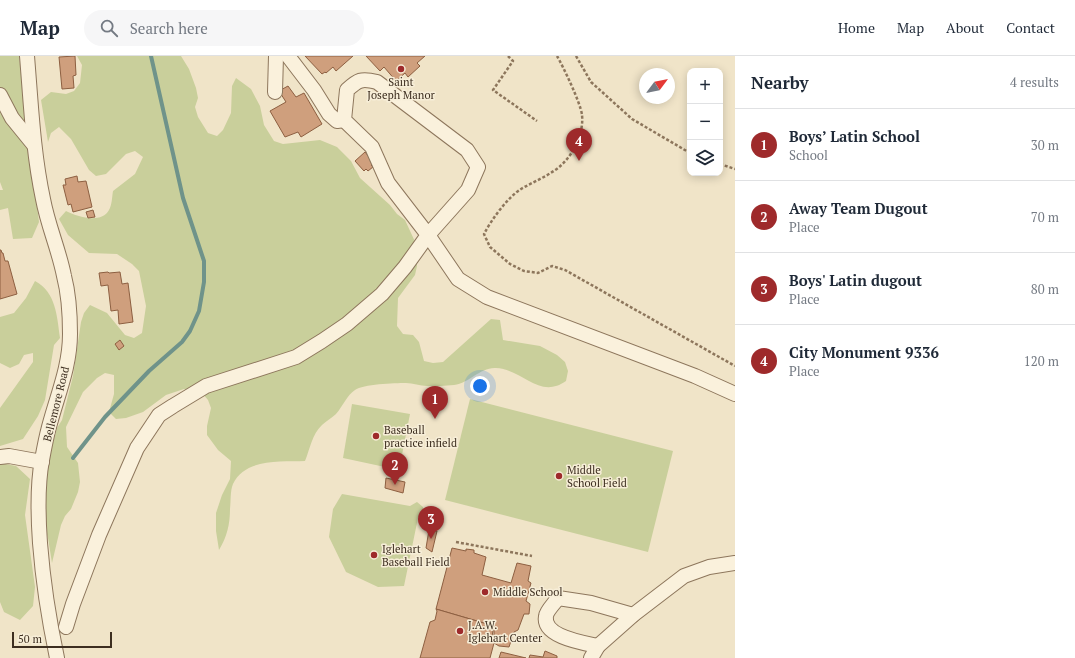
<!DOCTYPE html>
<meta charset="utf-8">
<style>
body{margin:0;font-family:"PT Serif",serif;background:#f6f6f7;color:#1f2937}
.controls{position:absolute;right:12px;top:12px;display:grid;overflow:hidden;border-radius:8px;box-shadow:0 2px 10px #0003}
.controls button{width:36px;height:36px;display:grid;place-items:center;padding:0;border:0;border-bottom:1px solid #e0e1e3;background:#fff;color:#1f2937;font:20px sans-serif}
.compass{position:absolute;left:639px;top:12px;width:36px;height:36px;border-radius:50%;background:#fff;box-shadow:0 2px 10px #0003;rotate:58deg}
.scale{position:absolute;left:12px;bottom:10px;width:100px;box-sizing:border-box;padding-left:4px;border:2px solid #3d2e20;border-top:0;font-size:11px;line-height:14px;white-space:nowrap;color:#3d2e20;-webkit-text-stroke:3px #f7eed8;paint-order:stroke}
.you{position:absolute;left:480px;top:330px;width:14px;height:14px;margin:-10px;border:3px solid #fff;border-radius:50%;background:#1a73e8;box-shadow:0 0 0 6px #1a73e833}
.badge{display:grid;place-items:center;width:26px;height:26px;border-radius:50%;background:#9e2a2b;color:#fff;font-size:13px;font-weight:700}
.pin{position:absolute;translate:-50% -33px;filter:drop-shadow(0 1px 2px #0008)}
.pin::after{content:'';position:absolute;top:21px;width:14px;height:12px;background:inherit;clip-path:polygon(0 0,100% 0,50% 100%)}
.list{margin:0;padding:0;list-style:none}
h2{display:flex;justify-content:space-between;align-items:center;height:52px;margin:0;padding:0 16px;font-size:17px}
h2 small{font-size:13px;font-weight:400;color:#747a83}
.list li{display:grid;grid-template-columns:26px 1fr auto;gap:12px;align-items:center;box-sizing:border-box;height:72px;padding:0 16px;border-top:1px solid #e0e1e3}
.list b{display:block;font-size:15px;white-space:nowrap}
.list p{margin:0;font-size:13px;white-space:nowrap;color:#747a83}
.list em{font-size:13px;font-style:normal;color:#747a83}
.icon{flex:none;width:22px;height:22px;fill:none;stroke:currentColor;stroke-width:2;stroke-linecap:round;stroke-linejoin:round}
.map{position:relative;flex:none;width:735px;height:602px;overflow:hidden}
header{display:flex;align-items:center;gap:24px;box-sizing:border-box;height:56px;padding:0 20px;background:#fff;border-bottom:1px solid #e0e1e3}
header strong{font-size:19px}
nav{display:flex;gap:22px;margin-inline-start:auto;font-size:14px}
.search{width:280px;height:36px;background:#f6f6f7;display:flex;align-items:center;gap:10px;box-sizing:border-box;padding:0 14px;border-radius:22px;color:#747a83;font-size:15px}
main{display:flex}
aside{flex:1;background:#fff}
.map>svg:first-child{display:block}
.green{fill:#c9cf9b}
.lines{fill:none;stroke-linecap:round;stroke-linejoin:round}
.stream{stroke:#6f938a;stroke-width:4}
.building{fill:#cf9f7d;stroke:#8d5f41}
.minor-casing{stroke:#8d765c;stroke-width:16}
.path{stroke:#8d765c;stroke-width:2.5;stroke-dasharray:3 2;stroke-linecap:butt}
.minor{stroke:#faf1dc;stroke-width:14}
.poi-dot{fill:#9e2a2b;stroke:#f7eed8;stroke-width:1.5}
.labels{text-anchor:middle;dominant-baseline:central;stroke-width:3;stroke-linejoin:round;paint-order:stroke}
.poi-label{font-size:11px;fill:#3d2e20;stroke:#f7eed8;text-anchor:start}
.street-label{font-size:11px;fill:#3d2e20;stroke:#f7eed8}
</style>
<header>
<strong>Map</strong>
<div class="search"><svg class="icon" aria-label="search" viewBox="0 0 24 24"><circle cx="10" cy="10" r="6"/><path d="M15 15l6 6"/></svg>Search here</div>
<nav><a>Home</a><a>Map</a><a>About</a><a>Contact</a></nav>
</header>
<main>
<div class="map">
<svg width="735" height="602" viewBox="0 0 735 602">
<rect width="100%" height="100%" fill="#f0e4c8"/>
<!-- green -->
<g class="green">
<polygon points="0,0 19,0 39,166 32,182 13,183 8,152 0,154 0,134 3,134 0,126"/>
<path d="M77,0h104l8,13 7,19 2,10 -3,9 3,10 10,16 9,3 6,-6 8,-17 1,-27 4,-8 15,11 9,17 4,19 10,16 9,3 37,-4 17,7 14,14 9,17 30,27 7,9 8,6 12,26v20l-2,9 -17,23 -1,28 6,8 10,1 6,7 5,19 9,2 10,-1 48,-43 9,1 3,20 37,6 17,9 8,7 3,9 -2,10c-27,19 -43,-12 -70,-13 -16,-1 -26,15 -42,17 -9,1 -18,1 -27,1 -7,0 -14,-3 -21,-3 -12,0 -43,1 -51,7 -8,5 -12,16 -19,24 -4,4 -10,7 -14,11 -10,9 -12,24 -17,36 -24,1 -60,-3 -72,23 -3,7 -2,17 -3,25 0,15 -3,28 -11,41l-3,-19v-18l6,-18 8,-16 1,-18 -13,-11 -11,-15v-9l4,-18 -3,-8 -6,-7 -18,-4 -18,6 -23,17 -17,6 -10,1 -7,-7 5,-18v-19l-9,-2 -8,5 -14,14 -17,35 1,20 11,16 2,19 -2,10 -7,17 -6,7 -4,9 -9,38 -4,-25 -5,-18 1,-45 13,-47 5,-8 11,-44 8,-54 3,-9 6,-8 17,8 18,22 9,3 8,-5 4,-27 -7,-35 -7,-7 -15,-10 -28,-1 -21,-18 -9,-16 7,-8c11,6 36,13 43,-1 3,-5 3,-13 4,-19l22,-17 8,-17 -8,-6 -9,3 -20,20 -10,2 -7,-6 -18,-31 -12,-12 -8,6 -3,9 -7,-42 10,-8 15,2 8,-3 6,-8 2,-18z"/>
<path d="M35,225c21,11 22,35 25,57l-6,7 -9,55 -7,16 -15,23 -23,7v-38l33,-46v-9l-9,2 -5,9 -9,4 -10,-5v-46l14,-4 12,-15z"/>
<polygon points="470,343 673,395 648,496 445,444"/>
<polygon points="352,348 410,358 399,414 343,402"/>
<polygon points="0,407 16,410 30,423 25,459 35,531 33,550 20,564 4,556 0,546"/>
<polygon points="342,438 410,450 417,446 423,451 423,458 418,462 404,530 378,531 346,516 329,481 333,453"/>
</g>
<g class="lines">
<!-- stream -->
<polyline class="stream" points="73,402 105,361 149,315 182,286 190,275 199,255 204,226 204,205 183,142 151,0"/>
</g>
<!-- building -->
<g class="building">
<polygon points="75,0 76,19 73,20 74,32 62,33 59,1"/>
<polygon points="305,0 353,0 336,15 333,11 326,17 325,16 322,18"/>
<polygon points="366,0 425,0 417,7 420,10 408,21 405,17 396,25 384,11 380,15"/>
<polygon points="288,30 296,41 304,37 322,68 301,81 298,76 285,81 270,55 286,46 279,35"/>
<polygon points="365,96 374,107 371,109 373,111 368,115 366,113 364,115 355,105"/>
<polygon points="77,120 78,126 86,125 92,151 73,156 71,148 68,149 63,129 66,129 65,123"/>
<polygon points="93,154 95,161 88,162 86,156"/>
<polygon points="0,194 1,194 2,197 3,197 5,205 8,205 17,238 0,243"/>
<polygon points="108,216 109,217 120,216 122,228 128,227 133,266 119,268 118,254 111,255 108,229 101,230 99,217"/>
<polygon points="120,284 124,290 119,294 115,288"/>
<polygon points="386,422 405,426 403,437 385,432"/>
<polygon points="429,474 437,475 432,496 426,492"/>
<polygon points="452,492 466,495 466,493 474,494 474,497 486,501 482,519 511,527 517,507 531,510 528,525 531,527 526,545 530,548 529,558 524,558 518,574 514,576 509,591 499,590 494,587 494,570 436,553"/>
<polygon points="436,553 494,570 492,580 494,587 490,602 420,602 430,566 435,564 437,555"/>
<polygon points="545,595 557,600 557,602 529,602 530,599 543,601"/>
<polygon points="501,596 526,602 499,602"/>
</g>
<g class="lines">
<!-- minor casing -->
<g class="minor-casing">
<g id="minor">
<path d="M27,0c4,48 6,96 16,143 5,27 16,51 21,77 5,19 6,39 6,58 0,33 -13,62 -21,93 -3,11 -5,22 -7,33 -5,27 -4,55 -2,83 3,39 9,77 17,115"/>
<polyline points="288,0 314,34 329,58 337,65 344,64"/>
<polyline points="275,36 276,0"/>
<polyline points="0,39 12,62 34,89"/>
<polyline points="0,401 9,400 42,406"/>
<path d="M66,571l7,-23 26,-69 38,-87 22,-33 14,-9 33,-20 90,-29 26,-16 25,-17 35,-30 23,-27 23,-32 40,-45 10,-23 -11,-17 -90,-68c-16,-4 -19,-2 -30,8l-3,30 28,27 16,36 40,52 30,44 29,18 208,79 40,18"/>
<path d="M598,590c-14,-3 -56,-9 -52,-30 1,-6 8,-12 12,-18l33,5 42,12"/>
<polyline points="591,602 598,590 633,559 684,520 709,511 735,507"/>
</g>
</g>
<!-- path -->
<g class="path">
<polyline points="508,0 513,5 493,34 537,65"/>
<path d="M557,0c6,10 24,48 25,59 2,19 -9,41 -24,53 -12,9 -25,14 -37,21 -14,9 -29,30 -37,45l6,13 20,17 14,7 14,2 14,-7 13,4 170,96"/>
<polyline points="576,0 591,26 632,63 690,97"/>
<polyline points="720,108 735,113"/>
<polyline points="456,486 532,500"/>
</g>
<!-- minor -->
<use href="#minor" class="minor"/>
</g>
<!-- markers -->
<g class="poi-dot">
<circle cx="401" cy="13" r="4"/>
<circle cx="376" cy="380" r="4"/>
<circle cx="559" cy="420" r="4"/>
<circle cx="374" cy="499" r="4"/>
<circle cx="485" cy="536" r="4"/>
<circle cx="460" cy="575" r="4"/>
</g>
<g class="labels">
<!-- poi labels -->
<g class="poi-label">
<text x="401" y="26" text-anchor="middle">Saint<tspan x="401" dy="13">Joseph Manor</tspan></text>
<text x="384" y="374">Baseball<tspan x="384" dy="13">practice infield</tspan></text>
<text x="567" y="414">Middle<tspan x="567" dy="13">School Field</tspan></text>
<text x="382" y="493">Iglehart<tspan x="382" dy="13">Baseball Field</tspan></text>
<text x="493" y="536">Middle School</text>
<text x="468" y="569">J.A.W.<tspan x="468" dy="13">Iglehart Center</tspan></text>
</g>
<!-- street labels -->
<g class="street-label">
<text transform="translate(56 348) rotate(-76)">Bellemore Road</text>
</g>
</g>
</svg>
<div class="controls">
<button>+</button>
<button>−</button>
<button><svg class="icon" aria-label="layers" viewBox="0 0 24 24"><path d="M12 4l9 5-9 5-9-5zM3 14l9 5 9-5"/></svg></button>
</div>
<svg class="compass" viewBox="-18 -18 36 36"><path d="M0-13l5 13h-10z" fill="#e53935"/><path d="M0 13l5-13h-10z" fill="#747a83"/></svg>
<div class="scale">50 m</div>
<div class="you"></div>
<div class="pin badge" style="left:435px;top:363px">1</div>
<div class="pin badge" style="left:395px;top:429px">2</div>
<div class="pin badge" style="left:431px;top:483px">3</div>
<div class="pin badge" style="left:579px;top:105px">4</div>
</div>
<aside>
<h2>Nearby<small>4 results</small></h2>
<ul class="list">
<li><span class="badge">1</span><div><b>Boys’ Latin School</b><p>School</p></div><em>30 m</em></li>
<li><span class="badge">2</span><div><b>Away Team Dugout</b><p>Place</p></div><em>70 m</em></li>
<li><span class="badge">3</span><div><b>Boys' Latin dugout</b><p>Place</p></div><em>80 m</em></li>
<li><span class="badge">4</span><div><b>City Monument 9336</b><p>Place</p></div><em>120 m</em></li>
</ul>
</aside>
</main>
